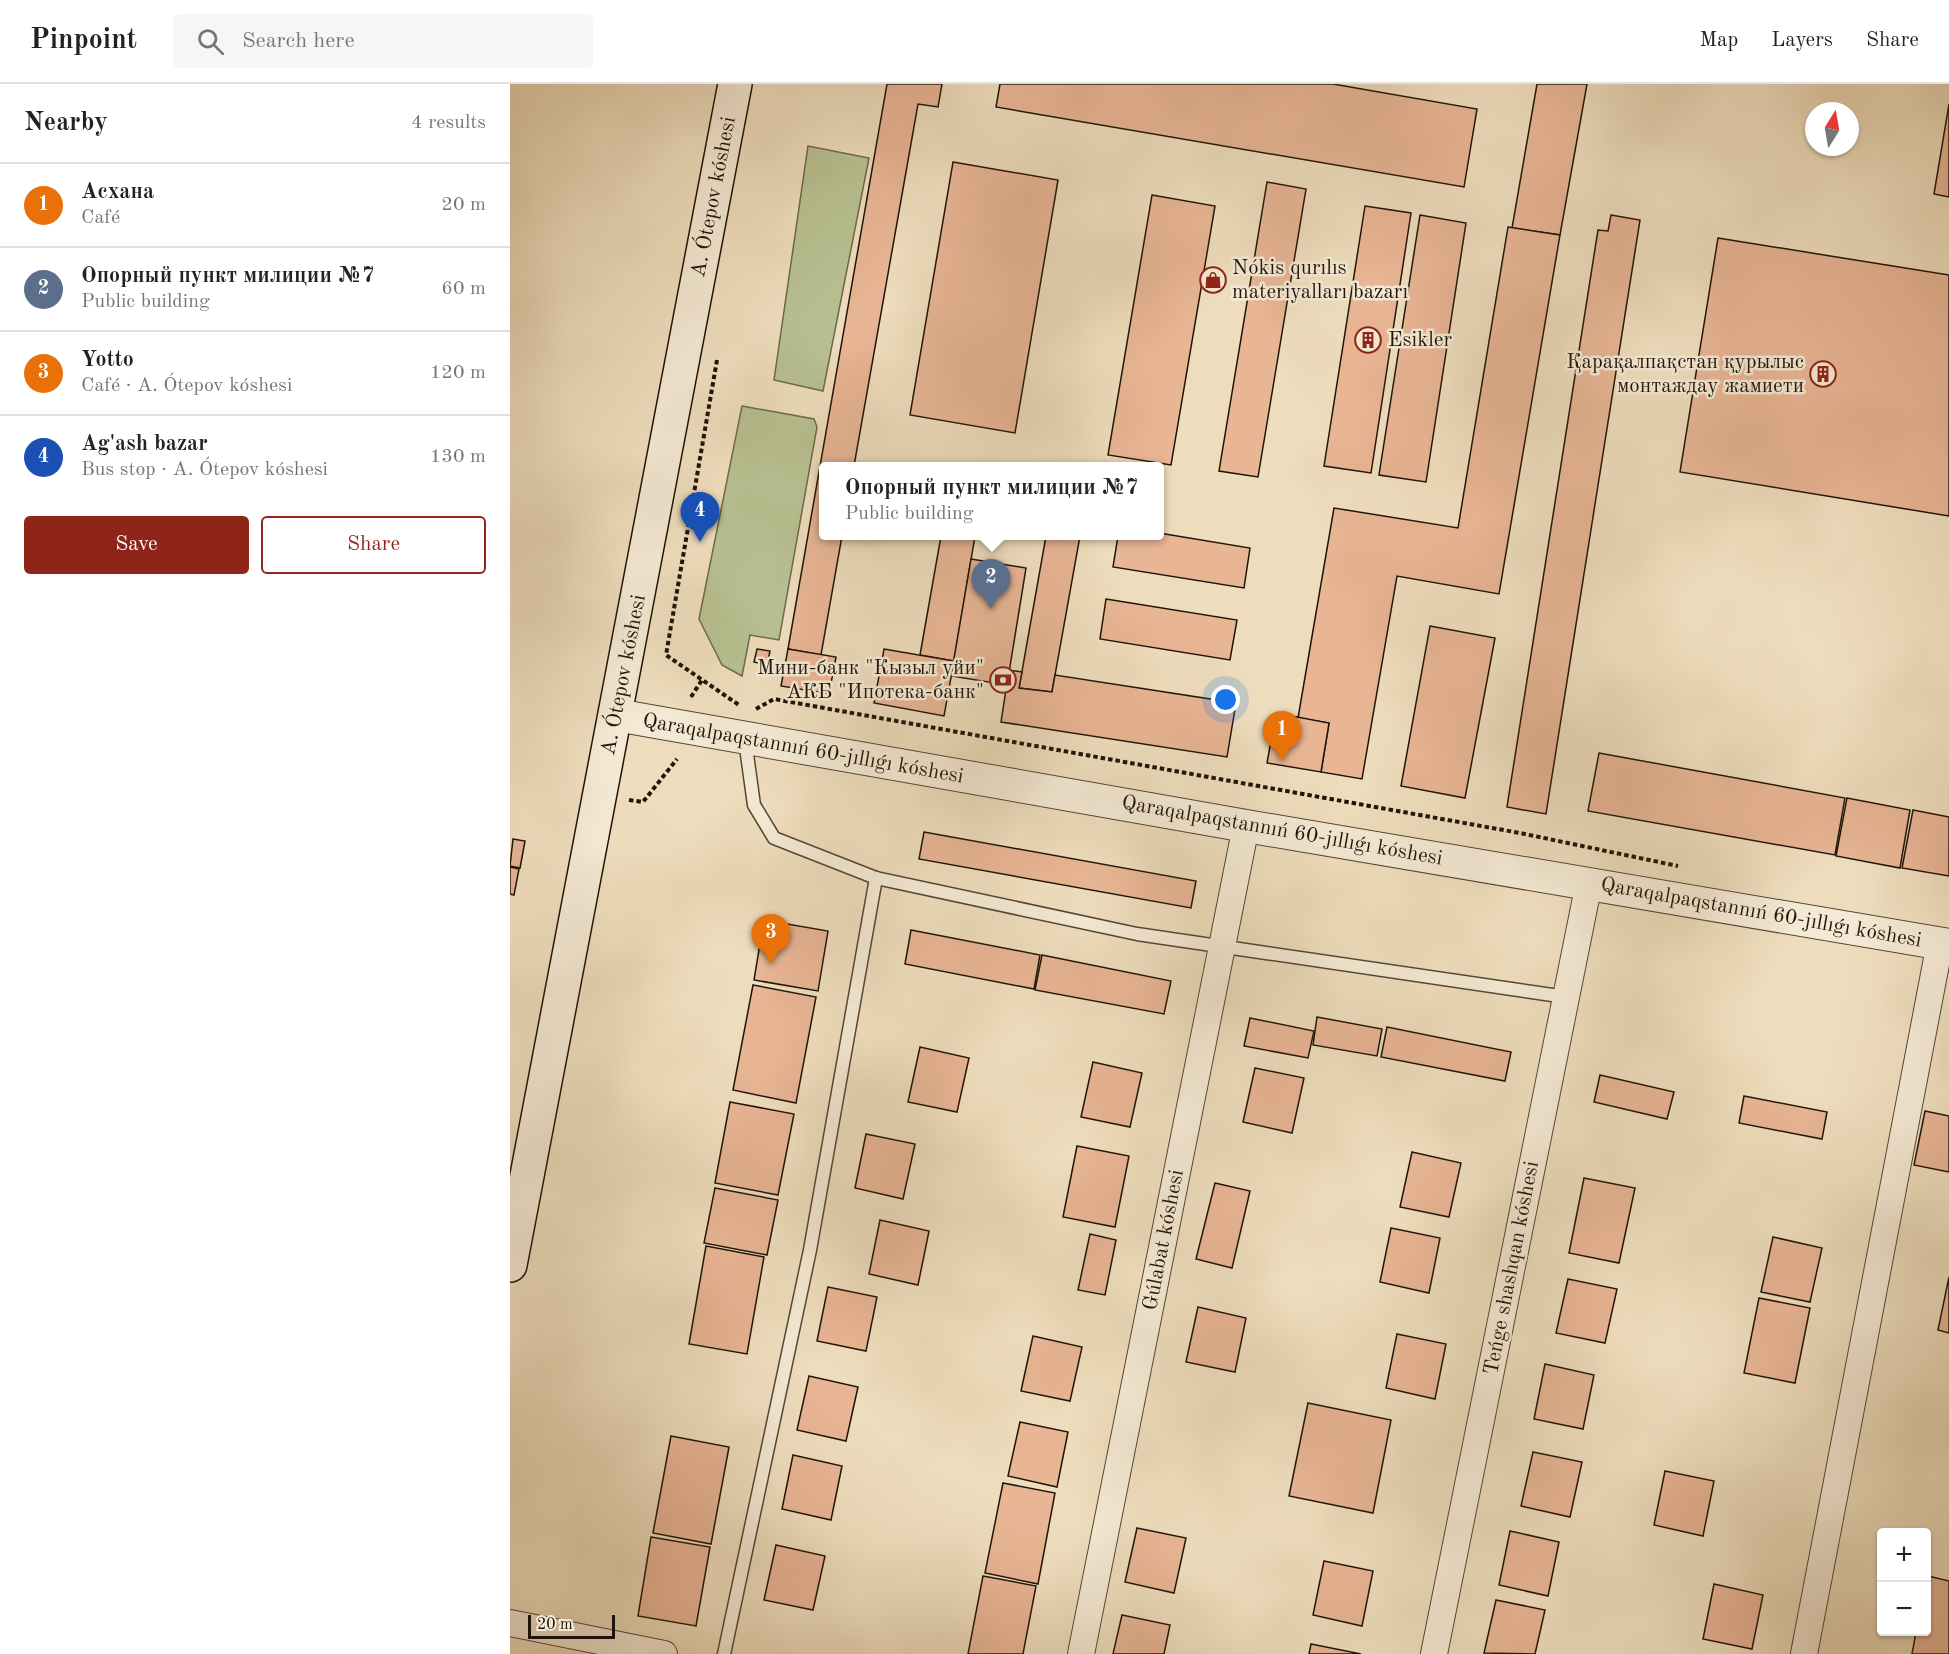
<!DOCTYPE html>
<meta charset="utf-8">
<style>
body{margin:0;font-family:"Old Standard TT",serif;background:#f6f6f6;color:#222}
.controls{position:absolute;right:18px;bottom:18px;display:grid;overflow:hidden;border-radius:6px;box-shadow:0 2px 4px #0004}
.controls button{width:54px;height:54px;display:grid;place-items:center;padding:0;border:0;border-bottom:2px solid #e0e0e0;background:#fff;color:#222;font:30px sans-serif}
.compass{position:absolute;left:1295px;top:18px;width:54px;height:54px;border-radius:50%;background:#fff;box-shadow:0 2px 4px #0004;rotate:11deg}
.scale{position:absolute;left:18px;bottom:15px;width:87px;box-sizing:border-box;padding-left:6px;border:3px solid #201408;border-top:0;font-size:16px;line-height:21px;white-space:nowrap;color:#201408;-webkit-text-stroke:4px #f4e9d4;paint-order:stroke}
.you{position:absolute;left:716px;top:616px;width:21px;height:21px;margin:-15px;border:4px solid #fff;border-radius:50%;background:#1a73e8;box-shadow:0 0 0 9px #1a73e833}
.badge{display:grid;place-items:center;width:39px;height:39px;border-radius:50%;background:#8f2418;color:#fff;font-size:20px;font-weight:700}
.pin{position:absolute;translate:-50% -50px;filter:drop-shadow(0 2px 3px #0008)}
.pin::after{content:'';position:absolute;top:32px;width:21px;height:18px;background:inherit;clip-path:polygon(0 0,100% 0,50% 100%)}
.popup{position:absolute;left:309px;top:378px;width:345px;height:78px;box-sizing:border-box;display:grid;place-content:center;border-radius:6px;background:#fff;filter:drop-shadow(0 2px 4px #0005);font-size:20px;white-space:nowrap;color:#767676}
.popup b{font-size:22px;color:#222}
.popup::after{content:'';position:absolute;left:50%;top:100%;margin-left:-12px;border:12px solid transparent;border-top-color:#fff}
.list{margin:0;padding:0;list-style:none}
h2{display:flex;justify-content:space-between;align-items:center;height:78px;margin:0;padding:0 24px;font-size:26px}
h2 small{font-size:20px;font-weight:400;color:#767676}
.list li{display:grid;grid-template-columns:39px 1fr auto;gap:18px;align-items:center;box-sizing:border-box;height:84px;padding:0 24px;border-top:2px solid #e0e0e0}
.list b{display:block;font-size:22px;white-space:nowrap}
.list p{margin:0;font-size:20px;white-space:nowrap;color:#767676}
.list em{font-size:20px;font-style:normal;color:#767676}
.actions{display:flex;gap:12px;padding:18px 24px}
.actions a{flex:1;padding:14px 0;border:2px solid #8f2418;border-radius:6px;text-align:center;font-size:21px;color:#8f2418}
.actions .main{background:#8f2418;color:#fff}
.icon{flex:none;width:33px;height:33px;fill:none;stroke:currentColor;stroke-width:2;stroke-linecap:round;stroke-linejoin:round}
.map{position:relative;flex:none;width:1439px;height:1570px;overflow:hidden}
header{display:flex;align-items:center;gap:36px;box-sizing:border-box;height:84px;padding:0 30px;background:#fff;border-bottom:2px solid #e0e0e0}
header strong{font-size:28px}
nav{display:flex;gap:33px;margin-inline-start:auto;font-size:21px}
.search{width:420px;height:54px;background:#f6f6f6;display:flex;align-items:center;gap:15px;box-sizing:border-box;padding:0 21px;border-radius:6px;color:#767676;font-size:22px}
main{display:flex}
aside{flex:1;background:#fff}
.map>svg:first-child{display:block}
.green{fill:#b8c192;stroke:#6c6a4d;stroke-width:1.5}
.building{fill:#e8b595;stroke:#201408;stroke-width:1.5}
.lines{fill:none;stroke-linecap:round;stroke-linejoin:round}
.service-casing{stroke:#544635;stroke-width:15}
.minor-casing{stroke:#544635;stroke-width:28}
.tertiary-casing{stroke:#544635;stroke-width:34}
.secondary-casing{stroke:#201408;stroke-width:36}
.path{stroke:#201408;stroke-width:4;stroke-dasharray:4.5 3;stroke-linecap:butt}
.service{stroke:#f4e9d4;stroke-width:12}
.minor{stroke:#f4e9d4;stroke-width:26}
.tertiary{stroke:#f4e9d4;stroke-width:32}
.secondary{stroke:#f4e9d4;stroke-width:33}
.labels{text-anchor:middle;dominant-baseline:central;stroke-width:5;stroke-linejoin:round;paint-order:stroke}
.street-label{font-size:21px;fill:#201408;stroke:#f4e9d4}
.poi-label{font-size:21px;fill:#201408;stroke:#f4e9d4;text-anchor:start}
</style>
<header>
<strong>Pinpoint</strong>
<div class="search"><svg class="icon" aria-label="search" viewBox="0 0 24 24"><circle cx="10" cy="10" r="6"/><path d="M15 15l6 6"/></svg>Search here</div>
<nav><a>Map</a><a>Layers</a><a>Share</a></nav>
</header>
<main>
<aside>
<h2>Nearby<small>4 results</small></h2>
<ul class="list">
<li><span class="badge" style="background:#e8710a">1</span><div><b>Асхана</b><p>Café</p></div><em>20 m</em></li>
<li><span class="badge" style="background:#5c6f8a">2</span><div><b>Опорный пункт милиции №7</b><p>Public building</p></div><em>60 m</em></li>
<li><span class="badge" style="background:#e8710a">3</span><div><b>Yotto</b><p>Café · A. Ótepov kóshesi</p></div><em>120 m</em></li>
<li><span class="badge" style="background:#1a4fb4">4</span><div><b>Ag'ash bazar</b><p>Bus stop · A. Ótepov kóshesi</p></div><em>130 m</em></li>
</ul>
<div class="actions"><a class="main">Save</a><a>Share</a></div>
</aside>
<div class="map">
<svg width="1439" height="1570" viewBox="0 0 1439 1570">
<rect width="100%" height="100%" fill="#eeddbd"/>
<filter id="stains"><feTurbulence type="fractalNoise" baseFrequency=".00333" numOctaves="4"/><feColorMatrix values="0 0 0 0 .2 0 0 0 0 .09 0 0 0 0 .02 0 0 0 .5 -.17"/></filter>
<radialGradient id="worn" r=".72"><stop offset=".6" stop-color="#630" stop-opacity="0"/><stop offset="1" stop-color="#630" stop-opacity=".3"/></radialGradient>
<!-- green -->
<g class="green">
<polygon points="298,62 359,74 313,307 264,296"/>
<polygon points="232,322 304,335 307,343 269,556 240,551 232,592 212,581 189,535"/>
</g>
<!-- building -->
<g class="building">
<polygon points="377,0 432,0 428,23 408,20 344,382 313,382 313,452 332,452 311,571 278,565"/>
<polygon points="490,0 823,0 967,25 954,103 486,23"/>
<polygon points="1027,0 1077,0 1050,151 1002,144"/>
<polygon points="1439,20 1439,113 1424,110"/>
<polygon points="443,78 548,96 505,349 400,331"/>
<polygon points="757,98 796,105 748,393 709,387"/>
<polygon points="642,111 705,122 661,381 598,371"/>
<polygon points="855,122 901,129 861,389 814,382"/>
<polygon points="910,131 956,139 916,398 869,391"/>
<polygon points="1101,131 1130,136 1036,730 997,723 1088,146 1098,147"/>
<polygon points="998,143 1050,151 989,510 887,492 852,695 811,688 819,639 788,634 824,424 948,444"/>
<polygon points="1208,154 1439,191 1439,432 1170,388"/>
<polygon points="649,449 740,464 734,504 603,483 608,452 649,452"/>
<polygon points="431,452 465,452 444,577 410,571"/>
<polygon points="536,452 570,452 542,608 509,604"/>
<polygon points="461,475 516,484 497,601 441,592"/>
<polygon points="596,515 727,536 720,576 590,555"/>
<polygon points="920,542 985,554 955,714 891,702"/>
<polygon points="247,565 260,567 257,581 244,578"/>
<polygon points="278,565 326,573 319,610 271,602"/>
<polygon points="374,565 444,577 434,632 364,619"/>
<polygon points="499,586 512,588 509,604 542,608 545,591 726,619 717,673 491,638"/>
<polygon points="766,629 819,639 811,688 757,679"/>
<polygon points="1089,669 1335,714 1325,771 1078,727"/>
<polygon points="1337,714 1400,726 1390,784 1326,772"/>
<polygon points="1403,726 1439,733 1439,792 1392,784"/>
<polygon points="414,748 686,797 681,824 409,775"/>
<polygon points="3,755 15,757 10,784 0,782"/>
<polygon points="0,783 9,785 4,811 0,810"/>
<polygon points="254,836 318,847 308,907 244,896"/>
<polygon points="401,846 530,871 524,905 395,880"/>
<polygon points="532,871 661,897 654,930 525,906"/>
<polygon points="243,901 306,913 286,1019 223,1006"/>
<polygon points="807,933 872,945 867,972 803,961"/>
<polygon points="740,934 804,947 798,974 734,962"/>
<polygon points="877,943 1001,968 995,997 871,973"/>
<polygon points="410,963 459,974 447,1028 398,1018"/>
<polygon points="583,978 632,989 620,1043 571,1033"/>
<polygon points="745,984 794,994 782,1049 733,1038"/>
<polygon points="1090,991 1164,1008 1157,1035 1084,1018"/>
<polygon points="1234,1012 1317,1028 1312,1055 1229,1039"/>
<polygon points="220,1018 284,1030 268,1111 205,1099"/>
<polygon points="1415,1027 1439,1032 1439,1088 1404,1081"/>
<polygon points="356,1050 405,1060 393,1115 345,1104"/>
<polygon points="567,1062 619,1072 605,1143 553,1133"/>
<polygon points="902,1068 951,1079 939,1133 890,1123"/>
<polygon points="1074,1094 1125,1104 1109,1179 1059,1169"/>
<polygon points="705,1099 740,1107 722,1184 686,1175"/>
<polygon points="205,1104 268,1116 257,1171 194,1159"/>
<polygon points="370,1136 419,1147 408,1201 359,1190"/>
<polygon points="881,1144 930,1154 919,1209 870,1198"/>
<polygon points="580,1150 606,1156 595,1211 568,1206"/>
<polygon points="1263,1153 1312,1164 1300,1218 1251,1208"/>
<polygon points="196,1162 254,1173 237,1270 179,1260"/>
<polygon points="1439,1193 1439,1249 1428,1246"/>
<polygon points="1058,1195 1107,1205 1095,1259 1046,1249"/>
<polygon points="318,1203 367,1213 356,1267 307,1257"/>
<polygon points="1249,1214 1300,1224 1285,1299 1234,1289"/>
<polygon points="688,1223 736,1234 725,1288 676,1278"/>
<polygon points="887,1250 936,1260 925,1315 876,1304"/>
<polygon points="523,1252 572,1263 560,1317 511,1307"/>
<polygon points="1035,1280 1084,1291 1073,1345 1024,1335"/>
<polygon points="299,1292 348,1303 336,1357 287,1346"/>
<polygon points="798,1319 881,1336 863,1429 779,1412"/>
<polygon points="510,1338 558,1348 547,1403 498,1392"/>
<polygon points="161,1352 219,1363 201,1460 143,1449"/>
<polygon points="1023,1368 1072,1378 1060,1433 1011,1422"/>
<polygon points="283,1371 332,1382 321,1436 272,1425"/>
<polygon points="1155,1387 1204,1397 1193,1452 1144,1441"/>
<polygon points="493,1399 545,1409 528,1500 475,1489"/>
<polygon points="627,1444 676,1454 664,1509 615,1498"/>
<polygon points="1000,1447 1049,1458 1038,1512 989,1501"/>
<polygon points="141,1453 200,1463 186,1542 128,1532"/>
<polygon points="266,1461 315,1472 303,1526 254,1516"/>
<polygon points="814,1477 863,1487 852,1542 803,1531"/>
<polygon points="473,1492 526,1502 513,1570 458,1570"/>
<polygon points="1418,1492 1439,1497 1439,1570 1402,1570 1406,1548 1416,1548"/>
<polygon points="1204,1500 1253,1511 1242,1565 1193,1555"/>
<polygon points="986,1516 1035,1526 1025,1570 974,1569"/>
<polygon points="612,1531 660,1541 654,1570 603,1570"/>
<polygon points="801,1560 851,1570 799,1570"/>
</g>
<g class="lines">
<!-- service casing -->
<g class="service-casing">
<g id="service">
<polyline points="235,656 244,721 264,754 366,794 627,850 1056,913"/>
<polyline points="214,1570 300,1166 366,794"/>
</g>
</g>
<!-- minor casing -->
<g class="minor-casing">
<g id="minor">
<polyline points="0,1539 154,1570"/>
<polyline points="571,1570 736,742"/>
<polyline points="924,1570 1079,799"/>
<polyline points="1294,1570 1430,859"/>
</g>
</g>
<!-- tertiary casing -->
<g class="tertiary-casing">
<polyline id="tertiary" points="106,631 736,742 1439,861"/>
</g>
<!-- secondary casing -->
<g class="secondary-casing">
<polyline id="secondary" points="0,1181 225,0"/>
</g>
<!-- path -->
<g class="path">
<polyline points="207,276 156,571 229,621"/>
<polyline points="181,613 192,596"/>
<polyline points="246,625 264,615 1010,749 1168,782"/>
<polyline points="119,716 133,718 167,675"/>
</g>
<!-- service -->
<use href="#service" class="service"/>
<!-- minor -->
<use href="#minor" class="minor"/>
<!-- tertiary -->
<use href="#tertiary" class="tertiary"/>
<!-- secondary -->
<use href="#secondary" class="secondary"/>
</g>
<!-- icons -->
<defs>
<g id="shop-ring" transform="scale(1.35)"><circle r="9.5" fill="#f4e9d4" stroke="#8f2418" stroke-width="1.5"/><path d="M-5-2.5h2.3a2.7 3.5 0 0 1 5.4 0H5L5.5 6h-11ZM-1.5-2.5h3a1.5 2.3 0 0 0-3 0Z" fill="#8f2418"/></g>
<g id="building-ring" transform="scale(1.35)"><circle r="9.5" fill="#f4e9d4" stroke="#8f2418" stroke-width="1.5"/><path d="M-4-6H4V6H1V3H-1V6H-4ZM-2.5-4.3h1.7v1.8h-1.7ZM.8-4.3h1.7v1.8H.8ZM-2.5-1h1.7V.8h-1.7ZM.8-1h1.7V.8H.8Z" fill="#8f2418"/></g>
<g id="bank-ring" transform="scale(1.35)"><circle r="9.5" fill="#f4e9d4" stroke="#8f2418" stroke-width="1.5"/><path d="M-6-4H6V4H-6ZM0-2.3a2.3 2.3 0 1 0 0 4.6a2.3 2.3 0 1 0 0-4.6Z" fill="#8f2418"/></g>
</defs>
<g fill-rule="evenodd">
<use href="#shop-ring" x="703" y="196"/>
<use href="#building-ring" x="858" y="256"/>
<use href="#building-ring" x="1313" y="290"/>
<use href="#bank-ring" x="493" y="596"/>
</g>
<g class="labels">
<!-- street labels -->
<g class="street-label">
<text transform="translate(204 113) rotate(-79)">A. Ótepov kóshesi</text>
<text transform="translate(114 591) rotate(-79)">A. Ótepov kóshesi</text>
<text transform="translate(293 665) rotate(10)">Qaraqalpaqstannıń 60-jıllıǵı kóshesi</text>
<text transform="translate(772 747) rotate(10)">Qaraqalpaqstannıń 60-jıllıǵı kóshesi</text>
<text transform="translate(1251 829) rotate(10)">Qaraqalpaqstannıń 60-jıllıǵı kóshesi</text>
<text transform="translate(654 1156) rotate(-79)">Gúlabat kóshesi</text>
<text transform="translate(1002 1184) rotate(-79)">Teńge shashqan kóshesi</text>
</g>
<!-- poi labels -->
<g class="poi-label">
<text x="722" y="184">Nókis qurılıs<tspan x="722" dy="24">materiyalları bazarı</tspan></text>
<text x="878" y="256">Esikler</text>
<text x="1294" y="278" text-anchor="end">Қарақалпақстан қурылыс<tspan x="1294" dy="24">монтаждау жамиети</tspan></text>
<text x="474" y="584" text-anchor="end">Мини-банк "Кызыл уйи"<tspan x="474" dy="24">АКБ "Ипотека-банк"</tspan></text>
</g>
</g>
<rect width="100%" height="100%" filter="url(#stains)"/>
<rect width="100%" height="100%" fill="url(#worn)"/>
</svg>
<div class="controls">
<button>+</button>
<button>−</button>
</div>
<svg class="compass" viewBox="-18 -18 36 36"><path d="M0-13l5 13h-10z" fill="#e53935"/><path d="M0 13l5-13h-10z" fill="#767676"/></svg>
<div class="scale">20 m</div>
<div class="you"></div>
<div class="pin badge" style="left:772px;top:677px;background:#e8710a">1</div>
<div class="pin badge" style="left:481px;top:525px;background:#5c6f8a">2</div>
<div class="popup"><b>Опорный пункт милиции №7</b>Public building</div>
<div class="pin badge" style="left:261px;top:880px;background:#e8710a">3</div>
<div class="pin badge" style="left:190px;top:458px;background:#1a4fb4">4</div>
</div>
</main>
